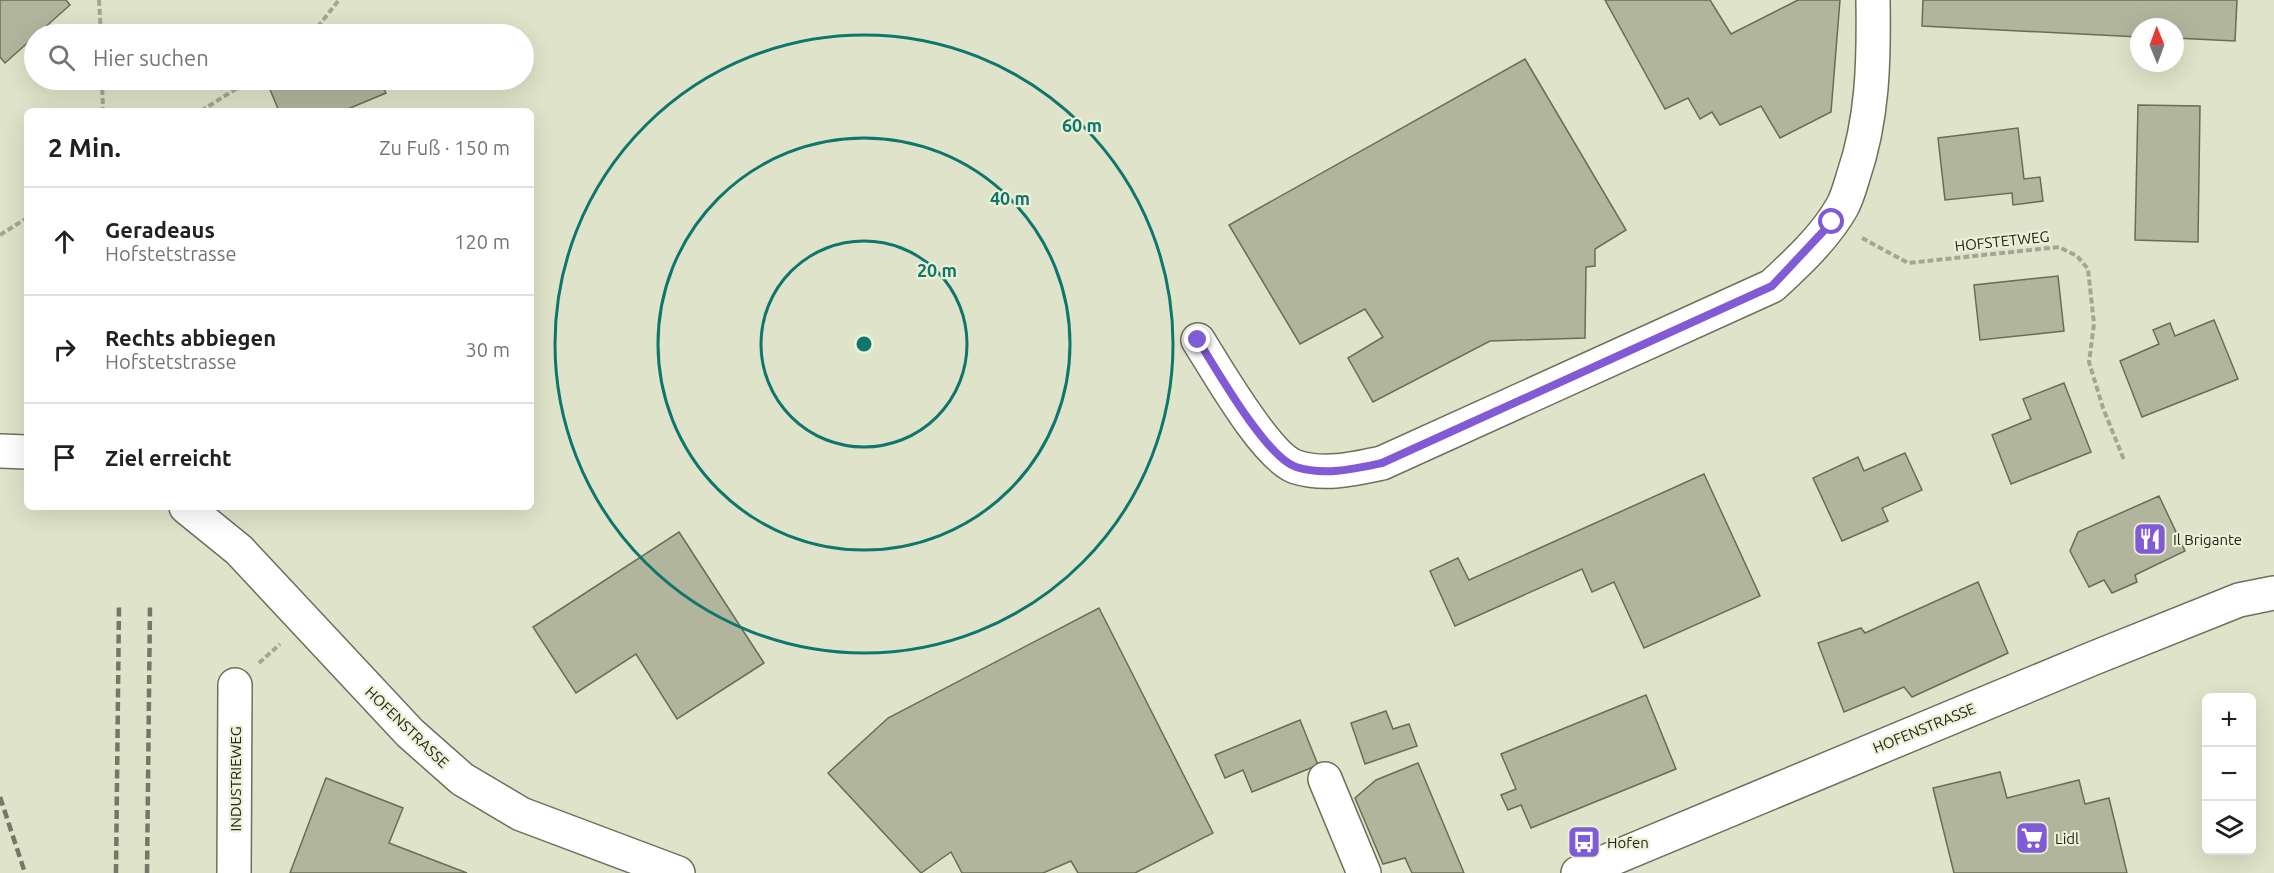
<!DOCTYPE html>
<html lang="de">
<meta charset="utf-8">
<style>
body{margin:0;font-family:Ubuntu,sans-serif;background:#f6f6f6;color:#202124}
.controls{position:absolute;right:18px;bottom:18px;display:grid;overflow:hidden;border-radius:9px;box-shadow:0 6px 24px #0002}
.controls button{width:54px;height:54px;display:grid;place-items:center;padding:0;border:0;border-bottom:2px solid #e0e0e0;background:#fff;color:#202124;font:30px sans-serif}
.compass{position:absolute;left:2130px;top:18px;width:54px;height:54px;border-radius:50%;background:#fff;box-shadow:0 6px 24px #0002;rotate:359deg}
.stop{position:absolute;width:18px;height:18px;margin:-14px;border:4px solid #815bd5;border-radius:50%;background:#fff}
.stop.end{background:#815bd5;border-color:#fff;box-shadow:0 2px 6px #0008}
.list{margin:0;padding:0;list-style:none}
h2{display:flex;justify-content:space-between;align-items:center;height:78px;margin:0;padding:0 24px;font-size:26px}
h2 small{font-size:20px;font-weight:400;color:#757577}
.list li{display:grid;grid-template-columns:39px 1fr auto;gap:18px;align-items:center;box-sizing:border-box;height:108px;padding:0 24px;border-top:2px solid #e0e0e0}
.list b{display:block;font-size:22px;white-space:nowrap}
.list p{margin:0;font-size:20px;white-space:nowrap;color:#757577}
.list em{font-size:20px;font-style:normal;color:#757577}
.icon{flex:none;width:33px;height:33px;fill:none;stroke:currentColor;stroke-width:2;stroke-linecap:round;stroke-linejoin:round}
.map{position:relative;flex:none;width:2274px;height:873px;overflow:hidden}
.search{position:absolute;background:#fff;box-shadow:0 6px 24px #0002;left:24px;top:24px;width:510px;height:66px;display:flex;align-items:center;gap:15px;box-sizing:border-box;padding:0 21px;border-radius:33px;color:#757577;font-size:22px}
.panel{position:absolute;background:#fff;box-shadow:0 6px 24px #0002;left:24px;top:108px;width:510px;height:402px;border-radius:9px}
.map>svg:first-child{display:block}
.building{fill:#b1b59c;stroke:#6a6d56;stroke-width:1.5}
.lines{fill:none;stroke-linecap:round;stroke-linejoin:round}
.minor-casing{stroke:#6d705a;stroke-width:36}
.path{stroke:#a3a691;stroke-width:4;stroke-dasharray:6 3;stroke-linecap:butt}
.minor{stroke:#fff;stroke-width:33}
.rail{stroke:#767867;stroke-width:4.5;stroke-dasharray:9 4.5;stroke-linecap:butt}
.route{stroke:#815bd5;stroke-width:8}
.ring{fill:none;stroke:#0f766e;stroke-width:3}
.labels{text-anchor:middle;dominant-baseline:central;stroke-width:4.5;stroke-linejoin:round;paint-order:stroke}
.street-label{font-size:15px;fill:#23241b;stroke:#ecf0d6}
.poi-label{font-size:15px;fill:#23241b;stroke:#ecf0d6;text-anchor:start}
.centre{fill:#0f766e;stroke:#ecf0d6;stroke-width:3}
.ring-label{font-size:18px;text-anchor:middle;font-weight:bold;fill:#0f766e;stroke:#ecf0d6;stroke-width:4.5;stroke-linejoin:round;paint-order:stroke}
</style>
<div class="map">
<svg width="2274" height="873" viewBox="0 0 2274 873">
<rect width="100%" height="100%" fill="#dfe3c9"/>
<!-- building -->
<g class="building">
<polygon points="0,0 66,0 70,5 5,63 0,57"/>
<polygon points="1605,0 1710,0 1731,34 1798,0 1840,0 1831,112 1780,138 1761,106 1720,125 1712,112 1700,119 1688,98 1665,109"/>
<polygon points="1923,0 2237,0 2235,41 2175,38 2175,27 2139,27 2139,37 1922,26"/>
<polygon points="1525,59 1626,230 1595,249 1595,266 1586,267 1585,338 1490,341 1373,402 1348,358 1383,337 1365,309 1300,344 1229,225"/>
<polygon points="266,80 380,80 386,93 343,111 279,111"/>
<polygon points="2138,105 2200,106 2198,242 2135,240"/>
<polygon points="2018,128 2024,179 2040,177 2043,201 2013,205 2012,193 1945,200 1938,138"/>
<polygon points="2058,276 2064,331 1980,340 1974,285"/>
<polygon points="2214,320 2238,379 2142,417 2120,361 2159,344 2153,330 2170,323 2175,336"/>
<polygon points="2064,383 2091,452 2011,484 1992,435 2031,419 2023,399"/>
<polygon points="1905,453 1922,490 1882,508 1888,521 1842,541 1813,478 1858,457 1864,471"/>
<polygon points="1704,474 1760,596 1644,648 1614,582 1592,592 1582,569 1455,626 1430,571 1458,558 1469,580"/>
<polygon points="2159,496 2185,551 2135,575 2137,582 2112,593 2104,580 2089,587 2070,551 2078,532"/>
<polygon points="679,532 764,663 677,719 636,654 576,693 533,627"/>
<polygon points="1978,582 2008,653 1912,697 1904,687 1844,712 1818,643 1861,628 1865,633"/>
<polygon points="1099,608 1213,833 1135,873 1078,873 1071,861 1043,873 962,873 951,852 921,873 828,773 888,718"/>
<polygon points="1646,695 1676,769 1531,828 1521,805 1508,810 1501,795 1516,789 1501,754"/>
<polygon points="1386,711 1393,729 1409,724 1417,746 1365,764 1351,723"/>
<polygon points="1300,720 1318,765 1252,792 1243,770 1225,778 1215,755"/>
<polygon points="1418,763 1464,873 1412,873 1405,858 1383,864 1355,798 1376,780"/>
<polygon points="2000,772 2007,798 2079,780 2085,804 2109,798 2127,873 1954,873 1933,788"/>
<polygon points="326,778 403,808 389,843 467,873 290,873"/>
</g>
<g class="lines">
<!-- minor casing -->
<g class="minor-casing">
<g id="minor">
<path d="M1198,340c18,28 68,117 98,127 28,9 58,2 86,-4l390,-177c25,-23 53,-49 70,-79 5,-9 8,-20 11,-30 20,-58 21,-116 20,-177"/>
<polyline points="0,451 27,452"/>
<polyline points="186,507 239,550 410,733 462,779 521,814 678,873"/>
<polyline points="1325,779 1364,873"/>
<polyline points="234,873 235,685"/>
<polyline points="1578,873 2094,658 2239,600 2274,593"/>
</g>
</g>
<!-- path -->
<g class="path">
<polyline points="99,0 101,34"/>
<polyline points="312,34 339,0"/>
<polyline points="102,80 103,111"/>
<polyline points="201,111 250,80"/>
<polyline points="0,235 27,218"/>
<polyline points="1862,238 1908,263 2059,247 2077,256 2088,269 2094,324 2089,362 2103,408 2124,460"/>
<polyline points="259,663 280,644"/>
</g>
<!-- minor -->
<use href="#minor" class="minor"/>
<!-- rail -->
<g class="rail">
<polyline points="0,797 25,873"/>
<polyline points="116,873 119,605"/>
<polyline points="147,873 150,606"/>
</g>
</g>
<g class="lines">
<!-- route -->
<path class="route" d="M1198,340c18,29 68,117 98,127 28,9 58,2 86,-4l390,-177 60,-64"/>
</g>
<!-- distance rings -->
<g class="ring">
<circle cx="864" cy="344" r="103"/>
<circle cx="864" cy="344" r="206"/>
<circle cx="864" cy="344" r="309"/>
</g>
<!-- icons -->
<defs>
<g id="restaurant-square" transform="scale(1.725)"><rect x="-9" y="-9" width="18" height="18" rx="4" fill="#815bd5" stroke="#ecf0d6"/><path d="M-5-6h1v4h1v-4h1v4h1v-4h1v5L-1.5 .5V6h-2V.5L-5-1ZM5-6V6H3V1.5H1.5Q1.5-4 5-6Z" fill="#fff"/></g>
<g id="supermarket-square" transform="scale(1.725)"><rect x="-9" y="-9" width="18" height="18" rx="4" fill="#815bd5" stroke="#ecf0d6"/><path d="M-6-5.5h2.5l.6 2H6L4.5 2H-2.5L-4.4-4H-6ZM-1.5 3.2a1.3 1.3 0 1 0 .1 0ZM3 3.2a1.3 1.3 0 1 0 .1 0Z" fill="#fff"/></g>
<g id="bus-square" transform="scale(1.725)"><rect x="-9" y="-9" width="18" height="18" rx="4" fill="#815bd5" stroke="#ecf0d6"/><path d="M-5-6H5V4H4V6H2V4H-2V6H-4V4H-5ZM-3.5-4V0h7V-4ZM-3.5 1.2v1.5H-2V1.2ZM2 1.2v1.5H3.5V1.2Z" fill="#fff"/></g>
</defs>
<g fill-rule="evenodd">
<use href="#restaurant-square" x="2150" y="539"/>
<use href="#supermarket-square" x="2032" y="838"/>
<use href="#bus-square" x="1584" y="842"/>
</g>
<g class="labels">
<!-- street labels -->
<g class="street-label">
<text transform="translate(2002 241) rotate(-6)">HOFSTETWEG</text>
<text transform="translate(407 727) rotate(44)">HOFENSTRASSE</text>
<text transform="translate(1924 728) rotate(-22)">HOFENSTRASSE</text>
<text transform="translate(235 779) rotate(-90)">INDUSTRIEWEG</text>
</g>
<!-- poi labels -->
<g class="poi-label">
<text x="2173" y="539">Il Brigante</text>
<text x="2055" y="838">Lidl</text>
<text x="1607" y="842">Hofen</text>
</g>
</g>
<circle cx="864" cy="344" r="9" class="centre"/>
<g class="ring-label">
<text x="1082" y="132">60 m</text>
<text x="1010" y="205">40 m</text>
<text x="937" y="277">20 m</text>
</g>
</svg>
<div class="controls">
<button>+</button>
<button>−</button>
<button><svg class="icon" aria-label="layers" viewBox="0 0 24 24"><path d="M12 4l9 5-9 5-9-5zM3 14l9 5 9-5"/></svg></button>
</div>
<svg class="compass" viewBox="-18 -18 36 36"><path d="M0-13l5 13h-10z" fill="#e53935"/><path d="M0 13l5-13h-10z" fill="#757577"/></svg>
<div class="stop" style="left:1832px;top:222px"></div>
<div class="stop end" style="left:1198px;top:340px"></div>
<div class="search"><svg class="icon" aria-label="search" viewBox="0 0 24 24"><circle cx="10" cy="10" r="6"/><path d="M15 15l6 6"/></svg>Hier suchen</div>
<section class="panel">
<h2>2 Min.<small>Zu Fuß · 150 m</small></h2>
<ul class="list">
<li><svg class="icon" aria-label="ahead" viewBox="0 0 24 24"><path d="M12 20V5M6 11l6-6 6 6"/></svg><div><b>Geradeaus</b><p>Hofstetstrasse</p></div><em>120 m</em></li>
<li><svg class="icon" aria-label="right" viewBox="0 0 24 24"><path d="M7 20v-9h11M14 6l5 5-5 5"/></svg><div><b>Rechts abbiegen</b><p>Hofstetstrasse</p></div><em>30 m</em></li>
<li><svg class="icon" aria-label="arrive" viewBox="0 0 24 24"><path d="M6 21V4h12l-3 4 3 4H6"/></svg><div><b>Ziel erreicht</b></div></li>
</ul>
</section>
</div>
